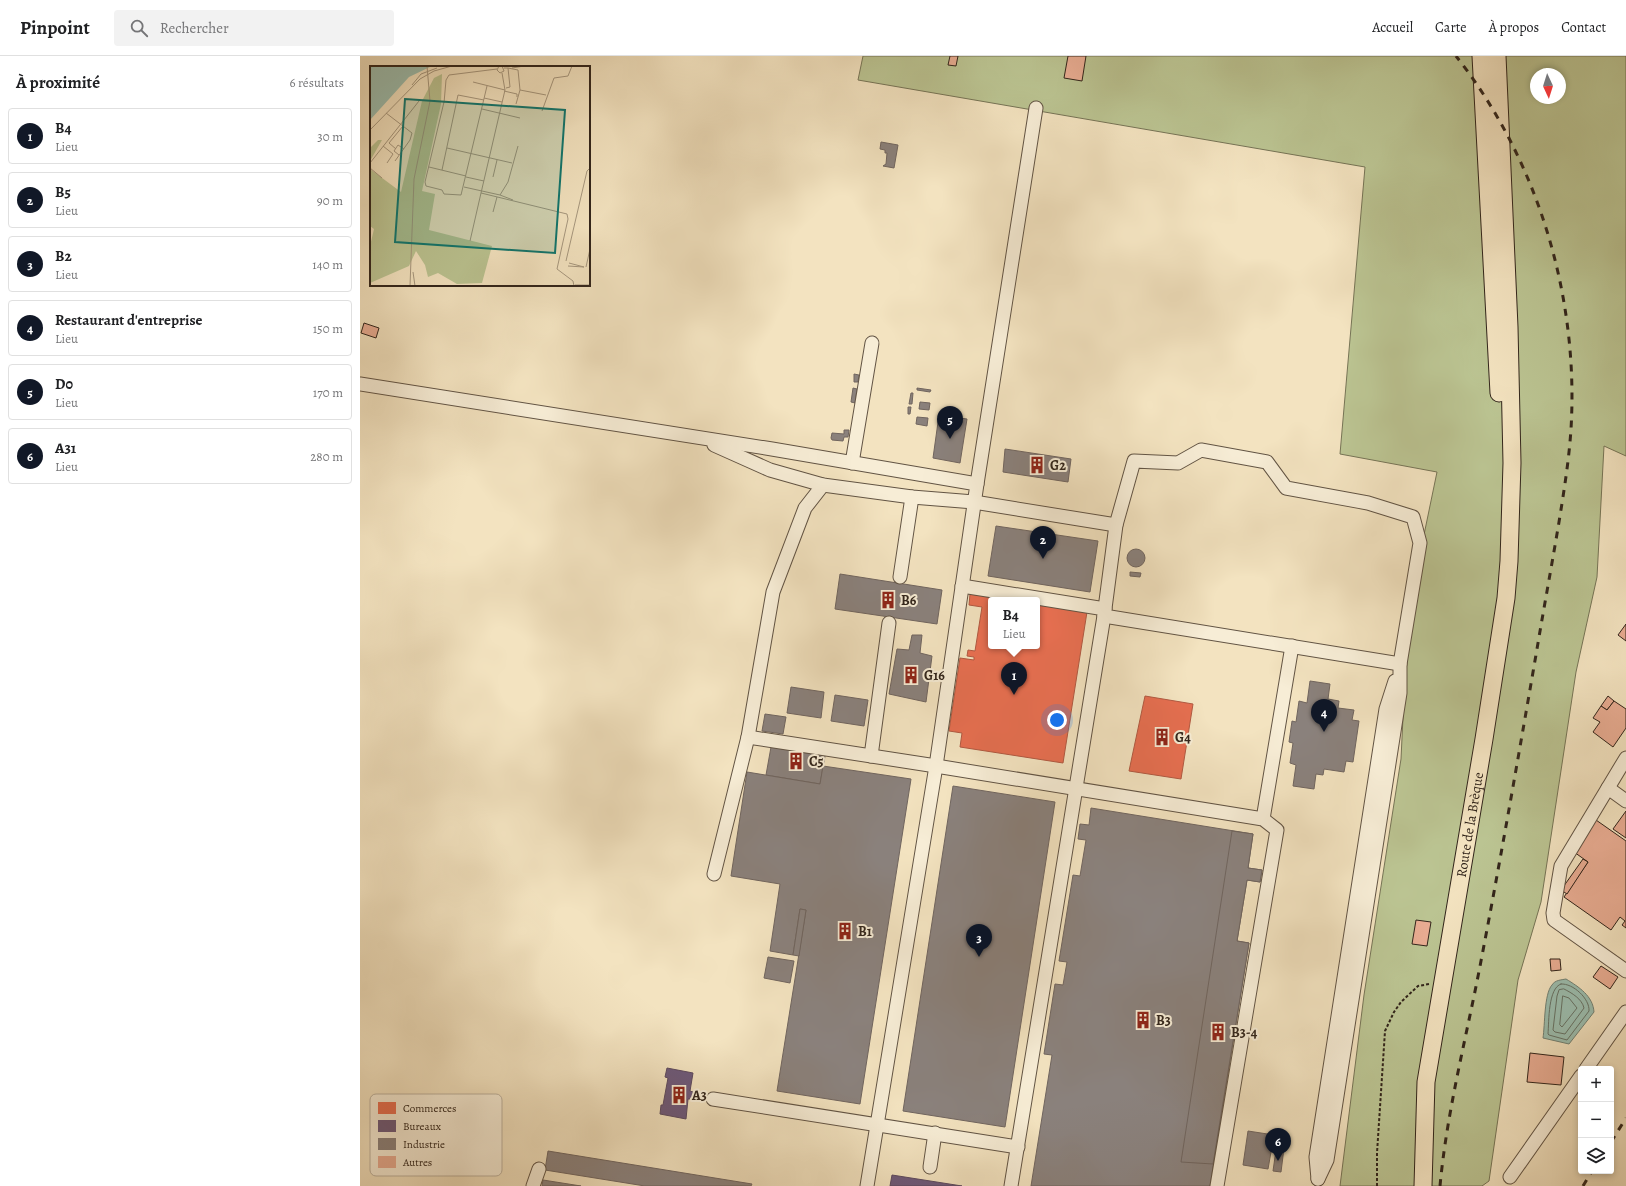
<!DOCTYPE html>
<html lang="fr">
<meta charset="utf-8">
<style>
body{margin:0;font-family:Alegreya,serif;background:#f2f2f2;color:#202124}
.controls{position:absolute;right:12px;bottom:12px;display:grid;overflow:hidden;border-radius:4px;box-shadow:0 2px 6px #0003}
.controls button{width:36px;height:36px;display:grid;place-items:center;padding:0;border:0;border-bottom:1px solid #e0e0e0;background:#fff;color:#202124;font:20px sans-serif}
.compass{position:absolute;left:1170px;top:12px;width:36px;height:36px;border-radius:50%;background:#fff;box-shadow:0 2px 6px #0003;rotate:176deg}
.you{position:absolute;left:697px;top:664px;width:14px;height:14px;margin:-10px;border:3px solid #fff;border-radius:50%;background:#1a73e8;box-shadow:0 0 0 6px #1a73e833}
.badge{display:grid;place-items:center;width:26px;height:26px;border-radius:50%;background:#111827;color:#fff;font-size:13px;font-weight:700}
.pin{position:absolute;translate:-50% -33px;filter:drop-shadow(0 1px 2px #0008)}
.pin::after{content:'';position:absolute;top:21px;width:14px;height:12px;background:inherit;clip-path:polygon(0 0,100% 0,50% 100%)}
.popup{position:absolute;left:628px;top:541px;width:52px;height:52px;box-sizing:border-box;display:grid;place-content:center;border-radius:4px;background:#fff;filter:drop-shadow(0 1px 3px #0005);font-size:13px;white-space:nowrap;color:#757577}
.popup b{font-size:15px;color:#202124}
.popup::after{content:'';position:absolute;left:50%;top:100%;margin-left:-8px;border:8px solid transparent;border-top-color:#fff}
.list{margin:0;padding:0;list-style:none}
h2{display:flex;justify-content:space-between;align-items:center;height:52px;margin:0;padding:0 16px;font-size:17px}
h2 small{font-size:13px;font-weight:400;color:#757577}
.list li{display:grid;grid-template-columns:26px 1fr auto;gap:12px;align-items:center;box-sizing:border-box;height:56px;margin:0 8px 8px;padding:0 8px;border:1px solid #e0e0e0;border-radius:4px}
.list b{display:block;font-size:15px;white-space:nowrap}
.list p{margin:0;font-size:13px;white-space:nowrap;color:#757577}
.list em{font-size:13px;font-style:normal;color:#757577}
.icon{flex:none;width:22px;height:22px;fill:none;stroke:currentColor;stroke-width:2;stroke-linecap:round;stroke-linejoin:round}
.map{position:relative;flex:none;width:1266px;height:1130px;overflow:hidden}
header{display:flex;align-items:center;gap:24px;box-sizing:border-box;height:56px;padding:0 20px;background:#fff;border-bottom:1px solid #e0e0e0}
header strong{font-size:19px}
nav{display:flex;gap:22px;margin-inline-start:auto;font-size:14px}
.search{width:280px;height:36px;background:#f2f2f2;display:flex;align-items:center;gap:10px;box-sizing:border-box;padding:0 14px;border-radius:4px;color:#757577;font-size:15px}
main{display:flex}
aside{flex:1;background:#fff}
.map>svg:first-child{display:block}
.green{fill:#bbc492;stroke:#767456;fill-rule:evenodd}
.water{fill:#9cbeaf;stroke:#728174}
.shops{fill:#e76f51;stroke:#b15941}
.offices{fill:#6d597a;stroke:#5b495e}
.industry{fill:#8a817c;stroke:#70655f}
.lines{fill:none;stroke-linecap:round;stroke-linejoin:round}
.shore{stroke:#677265;stroke-width:1}
.building{fill:#e8ac92;stroke:#32251b}
.minor-casing{stroke:#625444;stroke-width:15}
.major-casing{stroke:#32251b;stroke-width:19}
.path{stroke:#32251b;stroke-width:2;stroke-dasharray:3 2;stroke-linecap:butt}
.minor{stroke:#f7edd6;stroke-width:13}
.major{stroke:#f3e3c0;stroke-width:17}
.rail{stroke:#32251b;stroke-width:3;stroke-dasharray:7 7;stroke-linecap:butt}
.labels{text-anchor:middle;dominant-baseline:central;stroke-width:4;stroke-linejoin:round;paint-order:stroke}
.poi-label{font-size:14px;font-weight:bold;fill:#32251b;stroke:#f7edd6;text-anchor:start}
.street-label{font-size:14px;fill:#32251b;stroke:#f7edd6}
.inset-road{fill:none;stroke:#a6977e;stroke-width:1}
.view{fill:#0f766e;fill-opacity:0.15;stroke:#0f766e;stroke-width:2}
.inset-edge{fill:none;stroke:#32251b;stroke-width:2}
.key{fill:#f7edd6;stroke:#bcb19e;stroke-width:1}
.key-label{font-size:11px;fill:#32251b}
</style>
<header>
<strong>Pinpoint</strong>
<div class="search"><svg class="icon" aria-label="search" viewBox="0 0 24 24"><circle cx="10" cy="10" r="6"/><path d="M15 15l6 6"/></svg>Rechercher</div>
<nav><a>Accueil</a><a>Carte</a><a>À propos</a><a>Contact</a></nav>
</header>
<main>
<aside>
<h2>À proximité<small>6 résultats</small></h2>
<ul class="list">
<li><span class="badge">1</span><div><b>B4</b><p>Lieu</p></div><em>30 m</em></li>
<li><span class="badge">2</span><div><b>B5</b><p>Lieu</p></div><em>90 m</em></li>
<li><span class="badge">3</span><div><b>B2</b><p>Lieu</p></div><em>140 m</em></li>
<li><span class="badge">4</span><div><b>Restaurant d'entreprise</b><p>Lieu</p></div><em>150 m</em></li>
<li><span class="badge">5</span><div><b>D0</b><p>Lieu</p></div><em>170 m</em></li>
<li><span class="badge">6</span><div><b>A31</b><p>Lieu</p></div><em>280 m</em></li>
</ul>
</aside>
<div class="map">
<svg width="1266" height="1130" viewBox="0 0 1266 1130">
<rect width="100%" height="100%" fill="#f3e3c0"/>
<filter id="stains"><feTurbulence type="fractalNoise" baseFrequency=".005" numOctaves="4"/><feColorMatrix values="0 0 0 0 .2 0 0 0 0 .09 0 0 0 0 .02 0 0 0 .5 -.17"/></filter>
<radialGradient id="worn" r=".72"><stop offset=".6" stop-color="#630" stop-opacity="0"/><stop offset="1" stop-color="#630" stop-opacity=".3"/></radialGradient>
<!-- green -->
<path class="green" d="M503,0h763v400l-22,-10 -7,131 -21,95 -35,230 -23,78 -29,201 -7,5h-142l24,-191 37,-236 7,-147 29,-140 -97,-18 25,-287 -507,-87zM1176,18h24v24h-24z"/>
<!-- water -->
<path class="water" d="M1206,923c13,8 27,17 28,33l-25,32 -26,-6c2,-13 1,-44 9,-53 3,-5 9,-5 14,-6z"/>
<!-- shops -->
<g class="shops">
<polygon points="610,538 651,544 631,544 631,590 677,590 677,548 727,556 703,707 600,691 602,677 589,675 600,602 614,604 614,601 607,600 608,594 615,595 622,551 609,549"/>
<polygon points="785,640 833,648 821,723 769,715"/>
</g>
<!-- offices -->
<g class="offices">
<polygon points="307,1012 333,1017 330,1035 333,1036 332,1043 328,1043 326,1063 300,1058 301,1049 303,1049 308,1022 305,1021"/>
<polygon points="532,1119 602,1130 530,1130"/>
</g>
<!-- industry -->
<g class="industry">
<polygon points="521,86 538,89 534,112 523,110 526,108 527,97 525,97 525,94 520,93"/>
<polygon points="494,318 499,319 498,326 494,326"/>
<polygon points="493,332 497,333 495,347 491,346"/>
<polygon points="557,332 571,334 570,336 557,334"/>
<polygon points="551,337 553,337 552,348 549,348"/>
<polygon points="560,346 570,347 569,354 559,353"/>
<polygon points="548,351 551,351 550,358 548,358"/>
<polygon points="579,359 607,363 600,407 573,402"/>
<polygon points="557,361 568,362 567,370 556,368"/>
<polygon points="484,374 489,374 488,381 484,381 483,385 472,384 471,382 472,377 484,378"/>
<polygon points="645,393 711,403 708,426 643,416"/>
<polygon points="636,470 738,485 730,536 628,520"/>
<circle cx="776" cy="502" r="9"/>
<polygon points="770,516 781,517 780,521 770,520"/>
<polygon points="480,518 582,534 577,568 475,553"/>
<polygon points="552,579 562,579 560,597 572,600 566,646 529,638 537,593 549,594"/>
<polygon points="950,625 970,628 968,643 979,645 978,652 994,654 992,664 999,665 993,706 986,705 984,716 964,713 963,719 956,718 954,733 933,730 936,709 930,707 933,687 929,686 932,665 936,666 939,645 947,647"/>
<polygon points="431,631 464,636 461,662 427,657"/>
<polygon points="475,639 508,644 504,670 471,665"/>
<polygon points="405,658 426,661 423,678 402,675"/>
<polygon points="411,691 465,700 460,728 406,719"/>
<polygon points="463,710 551,723 500,1048 417,1035 446,854 440,853 433,899 410,895 420,828 371,820 387,716 460,728"/>
<polygon points="593,730 695,746 645,1071 543,1055"/>
<polygon points="731,752 893,778 888,812 902,814 900,826 887,824 877,885 889,887 850,1130 671,1130 692,999 684,998 695,928 703,929 707,906 699,905 713,819 720,820 726,784 718,783 720,768 729,769"/>
<polygon points="872,775 893,778 888,812 902,814 900,826 887,824 877,885 889,887 853,1108 821,1106"/>
<polygon points="440,853 446,854 439,900 433,899"/>
<polygon points="408,901 434,905 430,927 404,922"/>
<polygon points="888,1075 914,1079 908,1113 883,1109"/>
<polygon points="920,1091 924,1092 921,1116 913,1115 916,1094 920,1095"/>
<polygon points="188,1095 392,1128 391,1130 285,1130 185,1114"/>
<polygon points="183,1124 221,1130 182,1130"/>
</g>
<g class="lines">
<!-- shore -->
<g class="shore">
<path d="M1201,928c12,-1 29,15 28,27l-22,29 -18,-5 -1,-1c1,-13 0,-46 13,-50z"/>
<path d="M1204,933c8,4 18,10 20,19l-19,26 -10,-2 -2,-2 4,-34 2,-6z"/>
<polygon points="1203,940 1209,942 1217,952 1202,971 1200,969"/>
</g>
</g>
<!-- building -->
<g class="building">
<polygon points="590,0 598,0 596,10 588,9"/>
<polygon points="708,0 726,0 722,25 704,22"/>
<polygon points="4,267 19,272 16,282 1,277"/>
<polygon points="1266,568 1266,585 1258,579"/>
<polygon points="1248,640 1254,645 1247,654 1241,650"/>
<polygon points="1254,645 1266,653 1266,672 1253,691 1233,676 1240,666 1233,662 1241,650 1247,654"/>
<polygon points="1266,755 1266,782 1253,773"/>
<polygon points="1236,764 1266,785 1266,872 1262,869 1265,865 1260,861 1251,874 1204,841 1228,806 1214,796"/>
<polygon points="1223,803 1228,806 1207,838 1201,834"/>
<polygon points="1056,864 1071,866 1067,890 1052,888"/>
<polygon points="1190,903 1200,903 1201,914 1191,915"/>
<polygon points="1241,910 1258,921 1250,933 1233,921"/>
<polygon points="1170,997 1204,1001 1201,1029 1167,1026"/>
</g>
<g class="lines">
<!-- minor casing -->
<g class="minor-casing">
<g id="minor">
<polyline points="0,328 412,393 617,428 576,710 507,1130"/>
<polyline points="354,389 410,414 463,429 552,441 614,446 756,469"/>
<polyline points="492,407 512,287"/>
<polyline points="617,428 676,52"/>
<polyline points="540,521 552,441"/>
<polyline points="602,530 745,553"/>
<polyline points="744,560 1040,608"/>
<polyline points="388,681 576,710 903,763 917,774 857,1130"/>
<polyline points="511,700 529,567"/>
<polyline points="1266,702 1201,810 1193,857 1194,864 1266,915"/>
<polyline points="1248,732 1266,745"/>
<polyline points="903,763 932,590"/>
<polyline points="354,818 388,681 413,536 445,452 463,429"/>
<polyline points="1226,1013 1266,956"/>
<polyline points="353,1043 658,1091"/>
<polyline points="570,1111 575,1077"/>
<polyline points="1150,1121 1221,1020"/>
<polyline points="958,1123 956,1101 1026,653 1035,625"/>
<polyline points="173,1130 179,1113"/>
<polyline points="651,1130 744,560 756,469 774,405 818,407 841,394 907,406 926,432 1008,447 1053,461 1060,487 1040,608 1040,637 967,1104 958,1123"/>
</g>
</g>
<!-- major casing -->
<g class="major-casing">
<g id="major">
<polyline points="1121,0 1139,337"/>
<path id="s1" d="M1063,1130l3,-104 58,-343 22,-141 3,-37 3,-98 -3,-136 -12,-271"/>
</g>
</g>
<!-- path -->
<polyline class="path" points="1017,1130 1017,1097 1025,975 1034,956 1041,946 1058,930 1069,928"/>
<!-- minor -->
<use href="#minor" class="minor"/>
<!-- major -->
<use href="#major" class="major"/>
<!-- rail -->
<g class="rail">
<polyline points="1251,1086 1266,1062"/>
<path d="M1080,1130c7,-76 27,-151 41,-225 20,-104 38,-208 56,-312 7,-42 15,-85 22,-127 5,-31 10,-62 12,-93 8,-132 -33,-269 -115,-373"/>
<polyline points="1223,1130 1232,1115"/>
</g>
</g>
<!-- icons -->
<defs>
<g id="building-bare" transform="scale(1.38)"><path d="M-4-6H4V6H1V3H-1V6H-4ZM-2.5-4.3h1.7v1.8h-1.7ZM.8-4.3h1.7v1.8H.8ZM-2.5-1h1.7V.8h-1.7ZM.8-1h1.7V.8H.8Z" fill="#8f2418" stroke="#f7edd6" stroke-width="2.5" paint-order="stroke"/></g>
</defs>
<g fill-rule="evenodd">
<use href="#building-bare" x="677" y="409"/>
<use href="#building-bare" x="528" y="544"/>
<use href="#building-bare" x="551" y="619"/>
<use href="#building-bare" x="802" y="681"/>
<use href="#building-bare" x="436" y="705"/>
<use href="#building-bare" x="485" y="875"/>
<use href="#building-bare" x="783" y="964"/>
<use href="#building-bare" x="858" y="976"/>
<use href="#building-bare" x="319" y="1039"/>
</g>
<g class="labels">
<!-- poi labels -->
<g class="poi-label">
<text x="690" y="409">G2</text>
<text x="541" y="544">B6</text>
<text x="564" y="619">G16</text>
<text x="815" y="681">G4</text>
<text x="449" y="705">C5</text>
<text x="498" y="875">B1</text>
<text x="796" y="964">B3</text>
<text x="871" y="976">B3-4</text>
<text x="332" y="1039">A3</text>
</g>
<!-- street labels -->
<g class="street-label">
<text stroke="none"><textPath href="#s1" startOffset="365">Route de la Brèque</textPath></text>
</g>
</g>
<!-- overview -->
<g transform="translate(10 10)">
<rect width="220" height="220" fill="#f3e3c0"/>
<path d="M72,8l-1,30 -19,87 13,3 -6,36 63,16 -10,37 -25,1 -19,-11 -10,4 -3,-12 -9,-14 -7,15 -39,17v-37l4,-17 -4,-3v-57l31,23 21,-91 12,-23zM8,74h4l-12,21v-13z" fill="#bbc492"/>
<path d="M0,0h62l-23,11 -39,43z" fill="#9cbeaf"/>
<path class="inset-road" d="M129,0l-2,4 3,3 4,-2 -2,-5M134,2h4l2,19 -4,1M138,2l10,2 2,20 -4,14M142,2l12,-2M132,7l3,17 -24,103 86,21 1,5 -11,50 16,12 1,5M103,16l32,8M42,19l9,-11 16,-6M150,24l26,5M134,25l13,3v3M114,32l18,4M74,36l-19,80 1,4 16,4 2,4 17,1 26,-109M74,37l2,-23 3,-5 48,-6M112,43l38,9M172,45l12,-33 14,-2 4,-10M16,47l26,20 -2,7 -15,21M0,64l50,-51 14,-8 18,-5M13,80l10,8 -6,9M77,82l65,15M26,83l-7,-6 14,-17M29,89l-5,-4 4,-6 6,4M0,97l49,-62M59,101l37,9M0,102l12,10M72,104l16,-75 26,5M96,111l18,4M123,111l4,-17M94,121l36,8 13,5M130,129l8,-13 10,-36M123,146l4,-15M100,175l11,-48M196,195l21,-90 3,-3M198,200l16,1 -15,-4M216,201l4,-18M43,206l2,14M205,219h15M40,220l4,-107 16,-78 -3,-35"/>
<path class="view" d="M35,33l160,11 -10,143 -160,-11z"/>
<rect width="220" height="220" class="inset-edge"/>
</g>
<!-- legend -->
<rect x="10" y="1038" width="132" height="82" rx="6" class="key"/>
<rect x="18" y="1046" width="18" height="12" fill="#e76f51"/>
<rect x="18" y="1064" width="18" height="12" fill="#6d597a"/>
<rect x="18" y="1082" width="18" height="12" fill="#8a817c"/>
<rect x="18" y="1100" width="18" height="12" fill="#e8ac92"/>
<g class="key-label">
<text x="43" y="1056">Commerces</text>
<text x="43" y="1074">Bureaux</text>
<text x="43" y="1092">Industrie</text>
<text x="43" y="1110">Autres</text>
</g>
<rect width="100%" height="100%" filter="url(#stains)"/>
<rect width="100%" height="100%" fill="url(#worn)"/>
</svg>
<div class="controls">
<button>+</button>
<button>−</button>
<button><svg class="icon" aria-label="layers" viewBox="0 0 24 24"><path d="M12 4l9 5-9 5-9-5zM3 14l9 5 9-5"/></svg></button>
</div>
<svg class="compass" viewBox="-18 -18 36 36"><path d="M0-13l5 13h-10z" fill="#e53935"/><path d="M0 13l5-13h-10z" fill="#757577"/></svg>
<div class="you"></div>
<div class="pin badge" style="left:654px;top:639px">1</div>
<div class="popup"><b>B4</b>Lieu</div>
<div class="pin badge" style="left:683px;top:503px">2</div>
<div class="pin badge" style="left:619px;top:901px">3</div>
<div class="pin badge" style="left:964px;top:676px">4</div>
<div class="pin badge" style="left:590px;top:383px">5</div>
<div class="pin badge" style="left:918px;top:1105px">6</div>
</div>
</main>
